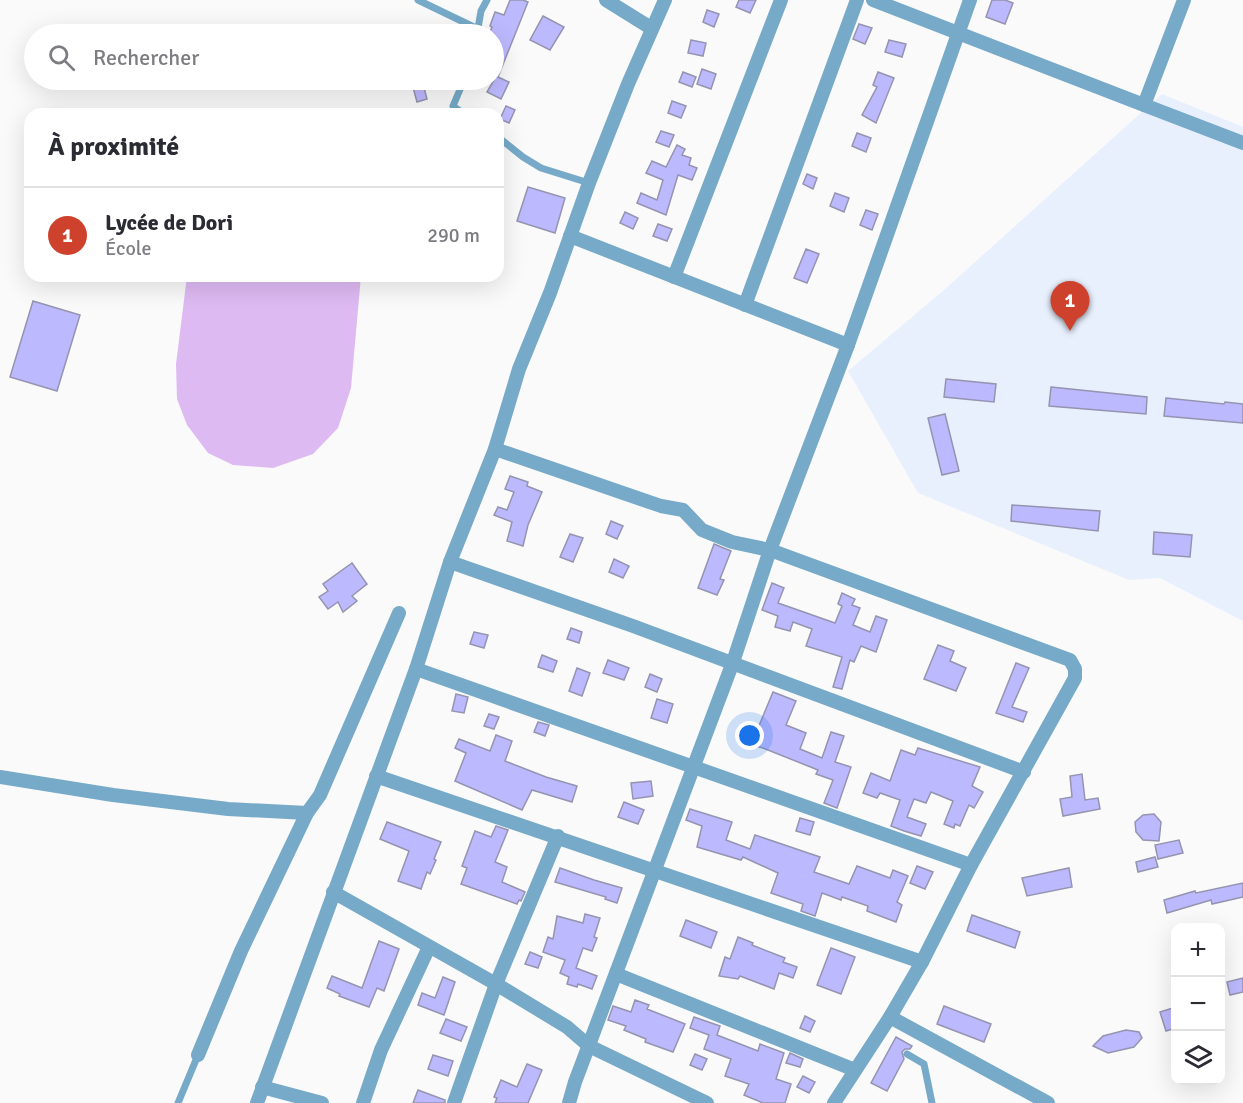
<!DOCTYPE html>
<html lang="fr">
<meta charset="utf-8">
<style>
body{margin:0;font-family:Signika,sans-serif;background:#f7f7f7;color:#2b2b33}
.controls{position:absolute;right:18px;bottom:18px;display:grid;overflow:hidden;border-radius:12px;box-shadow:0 6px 24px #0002}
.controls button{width:54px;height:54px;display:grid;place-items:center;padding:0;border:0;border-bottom:2px solid #e1e1e2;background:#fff;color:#2b2b33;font:30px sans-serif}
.you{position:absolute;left:750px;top:736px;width:21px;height:21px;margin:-15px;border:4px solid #fff;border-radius:50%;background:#1a73e8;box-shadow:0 0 0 9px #1a73e833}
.badge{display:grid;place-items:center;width:39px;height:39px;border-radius:50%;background:#ce422d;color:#fff;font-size:20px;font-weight:700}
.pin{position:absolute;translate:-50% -50px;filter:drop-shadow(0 2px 3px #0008)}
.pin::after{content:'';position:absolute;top:32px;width:21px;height:18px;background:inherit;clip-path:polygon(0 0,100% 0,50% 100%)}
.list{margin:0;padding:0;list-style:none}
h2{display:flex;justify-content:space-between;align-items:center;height:78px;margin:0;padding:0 24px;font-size:26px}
h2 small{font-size:20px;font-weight:400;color:#7c7c81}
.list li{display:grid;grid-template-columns:39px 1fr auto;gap:18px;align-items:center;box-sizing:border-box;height:96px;padding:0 24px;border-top:2px solid #e1e1e2}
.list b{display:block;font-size:22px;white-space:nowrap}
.list p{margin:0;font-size:20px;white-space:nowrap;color:#7c7c81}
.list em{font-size:20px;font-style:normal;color:#7c7c81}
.icon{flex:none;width:33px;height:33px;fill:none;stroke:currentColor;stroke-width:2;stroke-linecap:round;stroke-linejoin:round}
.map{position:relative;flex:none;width:1243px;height:1103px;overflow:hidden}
.search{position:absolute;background:#fff;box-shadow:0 6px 24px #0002;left:24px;top:24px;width:480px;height:66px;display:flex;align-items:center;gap:15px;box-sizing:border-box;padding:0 21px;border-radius:33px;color:#7c7c81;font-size:22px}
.panel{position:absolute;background:#fff;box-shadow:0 6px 24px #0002;left:24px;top:108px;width:480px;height:174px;border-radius:18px}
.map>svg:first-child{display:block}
.built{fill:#e8f0fe}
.green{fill:#debaf3}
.building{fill:#bdb9fe;stroke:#9594b0;stroke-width:1.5}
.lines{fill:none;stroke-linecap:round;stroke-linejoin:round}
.service{stroke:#76aac8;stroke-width:7}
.minor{stroke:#76aac8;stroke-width:14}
</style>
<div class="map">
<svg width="1243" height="1103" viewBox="0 0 1243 1103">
<rect width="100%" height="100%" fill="#fafafa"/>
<!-- built -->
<polygon class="built" points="1162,94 1243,127 1243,621 1160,578 1129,580 918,493 848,371 944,290"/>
<!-- green -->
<g class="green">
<polygon points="265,108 307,114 237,114 239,111"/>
<polygon points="187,276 361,276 351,388 338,428 313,454 273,468 233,465 208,453 187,425 177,399 176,364"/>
</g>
<!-- building -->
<g class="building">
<polygon points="510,0 523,0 528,2 498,77 509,82 501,99 487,92 494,80 494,34 489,34 492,27 490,26 495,12 504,15"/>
<polygon points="739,0 756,0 750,13 736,7"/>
<polygon points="992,0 1005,0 1013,3 1005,24 986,17"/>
<polygon points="707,10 719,14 714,27 703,22"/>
<polygon points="543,16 564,27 550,50 530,40"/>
<polygon points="859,24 872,28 865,44 853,39"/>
<polygon points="691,40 706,43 703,56 688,53"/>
<polygon points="889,40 906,44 902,57 885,52"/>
<polygon points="702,69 716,74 711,89 697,84"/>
<polygon points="683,72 696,77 692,87 679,82"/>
<polygon points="878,72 894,78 876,123 862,115 877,87 873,85"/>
<polygon points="411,80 422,80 427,99 417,102"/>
<polygon points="672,101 686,106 681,118 668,113"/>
<polygon points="506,106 515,110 509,123 500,119"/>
<polygon points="661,131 674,135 669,147 656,142"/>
<polygon points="857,133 871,138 866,152 852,146"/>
<polygon points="677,145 685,149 682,155 691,158 689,165 697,168 692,180 678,175 666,215 637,203 641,193 657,200 663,180 646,173 652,161 666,167"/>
<polygon points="807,174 817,178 813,189 803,184"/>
<polygon points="528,187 565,198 555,233 517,221"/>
<polygon points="835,193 849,198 844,212 830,206"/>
<polygon points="866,210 878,214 872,230 860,225"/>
<polygon points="625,212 638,218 633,229 620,223"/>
<polygon points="658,224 672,229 667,241 653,236"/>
<polygon points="806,249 819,254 807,283 794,278"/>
<polygon points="33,301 80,315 57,391 10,377"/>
<polygon points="946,379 996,384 994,402 944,397"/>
<polygon points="1051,387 1147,397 1146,414 1049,406"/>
<polygon points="1166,398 1224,404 1225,402 1243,404 1243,423 1164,416"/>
<polygon points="945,414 959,471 942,475 928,418"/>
<polygon points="510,476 528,482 527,486 542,492 528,525 523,546 507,541 512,522 494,515 498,507 507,510 514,492 505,489"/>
<polygon points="1012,505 1100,511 1098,531 1011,521"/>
<polygon points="611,521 623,526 617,539 606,534"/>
<polygon points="1154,532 1192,535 1190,557 1153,554"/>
<polygon points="570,534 583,538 573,562 560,557"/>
<polygon points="714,544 731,551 720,579 724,580 717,595 698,588"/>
<polygon points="614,559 629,566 623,578 609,572"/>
<polygon points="352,563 367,584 352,596 357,601 343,612 338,602 328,609 319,597 328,591 323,584"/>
<polygon points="772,583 784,588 778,603 835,623 842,606 838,604 842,593 855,599 852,605 860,608 853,625 870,632 876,616 887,620 876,652 861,646 854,662 850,660 842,689 833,687 842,657 806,646 812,629 793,622 790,631 775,627 778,616 762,610"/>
<polygon points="571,628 582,632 579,643 567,639"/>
<polygon points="474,632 488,635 484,648 470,644"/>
<polygon points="938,645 954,651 950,661 966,668 956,691 924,679"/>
<polygon points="542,655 557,661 553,672 538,667"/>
<polygon points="608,660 629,668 624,680 603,673"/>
<polygon points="1016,663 1029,668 1012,707 1027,712 1023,722 996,713"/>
<polygon points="577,668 590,673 582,696 569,691"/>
<polygon points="650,674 662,679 657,692 645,687"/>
<polygon points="773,692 796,701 786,725 806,733 800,749 822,758 831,732 844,736 835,762 851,767 837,808 824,803 833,780 816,774 818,770 763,748 751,745"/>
<polygon points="456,694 468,697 464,713 452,711"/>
<polygon points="657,699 673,704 667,723 651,718"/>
<polygon points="489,714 499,717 494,729 484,726"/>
<polygon points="538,722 549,725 545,736 534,732"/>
<polygon points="496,735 512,741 505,761 546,777 577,786 572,802 532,790 522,810 455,781 466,753 455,748 459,739 490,751"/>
<polygon points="918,748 980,767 972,786 983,792 974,808 969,805 960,826 955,824 954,828 944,824 953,801 931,792 926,803 914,799 907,817 926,824 921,836 904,831 891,826 900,800 880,793 877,798 863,793 871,773 890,781 901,750 915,755"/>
<polygon points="1082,774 1085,800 1098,798 1100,809 1063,816 1060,799 1072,797 1070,776"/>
<polygon points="651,781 653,796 633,799 631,783"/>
<polygon points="624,802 644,810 638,824 618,817"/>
<polygon points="690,809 732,822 726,840 750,849 755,835 820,857 814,872 849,884 857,866 890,878 893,870 908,876 897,902 902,905 896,922 867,911 868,906 842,897 841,900 822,893 815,916 801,911 803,904 771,893 778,873 743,857 741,860 697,847 702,826 686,820"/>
<polygon points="1154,814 1161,822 1159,841 1143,840 1136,832 1135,822 1143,815"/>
<polygon points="800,818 814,822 810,835 796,831"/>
<polygon points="387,822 441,842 434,859 436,860 430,874 427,872 421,889 398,881 409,851 380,839"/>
<polygon points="496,826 508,830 495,862 507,867 502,882 525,892 521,901 519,900 517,904 461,884 467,868 462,866 475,831 491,837"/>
<polygon points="1179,840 1183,853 1158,859 1155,845"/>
<polygon points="1155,857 1158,867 1138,872 1136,862"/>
<polygon points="917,866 933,872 925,889 910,883"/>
<polygon points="560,868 594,880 622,888 617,903 605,899 606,897 555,882"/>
<polygon points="1069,868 1072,887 1027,896 1022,878"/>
<polygon points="1243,883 1243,897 1212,904 1211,900 1167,913 1164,900 1195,891 1196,893"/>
<polygon points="585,914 600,918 594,937 597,938 592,951 583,948 576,968 597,976 592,989 578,984 577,987 567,984 569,977 560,973 565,960 543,952 548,937 553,939 557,916 583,923"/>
<polygon points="972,915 1020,932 1015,948 967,931"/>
<polygon points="686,920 717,932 711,948 680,936"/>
<polygon points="738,937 753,943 752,945 785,958 783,962 797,967 793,978 779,973 774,989 740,976 738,979 719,976 725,957 730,959"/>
<polygon points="379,941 399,949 384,991 377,988 369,1007 339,996 340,994 327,988 332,976 362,988"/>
<polygon points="831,948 855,957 841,994 817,985"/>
<polygon points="530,952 542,957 538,968 525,964"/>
<polygon points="443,977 455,982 444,1015 418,1005 422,993 435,998"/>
<polygon points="1243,978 1243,992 1230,995 1227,982"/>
<polygon points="635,1000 649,1005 647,1009 685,1024 673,1052 645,1042 646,1039 624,1030 626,1026 608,1020 613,1006 631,1012"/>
<polygon points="944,1006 991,1024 984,1042 937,1024"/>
<polygon points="1176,1007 1176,1028 1166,1031 1160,1012"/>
<polygon points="805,1016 815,1021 810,1032 800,1028"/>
<polygon points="694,1017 720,1026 717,1035 758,1051 760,1044 784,1053 776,1079 791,1084 785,1103 763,1103 744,1095 749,1084 725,1076 731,1059 704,1049 709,1035 690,1028"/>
<polygon points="446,1019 467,1027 461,1041 440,1033"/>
<polygon points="1126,1030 1139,1032 1142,1038 1134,1047 1108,1053 1093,1046 1103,1036"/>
<polygon points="896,1037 912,1046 910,1049 905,1049 902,1052 904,1059 887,1091 871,1083"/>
<polygon points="790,1053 803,1059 800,1067 786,1063"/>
<polygon points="695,1054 707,1059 702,1070 690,1065"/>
<polygon points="433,1055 453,1061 448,1076 428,1069"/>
<polygon points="527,1064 542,1070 528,1103 495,1103 497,1098 494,1097 501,1080 517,1087"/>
<polygon points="803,1076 815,1082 809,1093 797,1087"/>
<polygon points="418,1090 445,1100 445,1103 413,1103"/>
</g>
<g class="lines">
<!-- service -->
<g class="service">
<polyline points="418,0 478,29"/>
<polyline points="477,34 481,11 487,0"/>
<polyline points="464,80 453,106 464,114"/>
<polyline points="498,137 523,157 541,168 589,183"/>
<polyline points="907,1054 924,1064 932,1103"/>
<polyline points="178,1103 198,1055"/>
</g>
<!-- minor -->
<g class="minor">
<polyline points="606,0 651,28"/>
<polyline points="873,0 1144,105 1184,0"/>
<polyline points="1144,105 1243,143"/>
<polyline points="570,236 848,345"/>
<polyline points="674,277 781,0"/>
<polyline points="745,305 857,0"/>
<polyline points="495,449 661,506 683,510 702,530 732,542 770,550 1070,660 1075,669 1075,678 971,865 922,962 890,1017 834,1103"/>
<polyline points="450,562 633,626 1024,772"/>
<polyline points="416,669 971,865"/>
<polyline points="376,776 922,962"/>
<polyline points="0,777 113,795 228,809 307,813"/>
<polyline points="333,892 496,984 567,1027 589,1046 707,1103"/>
<polyline points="616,974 855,1070"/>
<polyline points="890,1017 1048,1103"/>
<polyline points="198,1055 241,951 307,813 320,795 399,613"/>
<polyline points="262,1087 322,1103"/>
<polyline points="257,1103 416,669 450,562 495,449 519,369 550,293 589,183 628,84 665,0"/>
<polyline points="363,1103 381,1050 429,947"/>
<polyline points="454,1103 496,984 558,836"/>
<polyline points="569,1103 575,1082 733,662 770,550 848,345 970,0"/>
</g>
</g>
</svg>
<div class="controls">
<button>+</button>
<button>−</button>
<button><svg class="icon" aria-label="layers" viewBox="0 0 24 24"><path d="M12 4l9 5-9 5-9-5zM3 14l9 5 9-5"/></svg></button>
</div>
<div class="you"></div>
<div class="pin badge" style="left:1070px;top:331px">1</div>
<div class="search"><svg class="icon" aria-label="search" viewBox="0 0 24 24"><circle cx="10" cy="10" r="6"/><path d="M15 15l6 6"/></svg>Rechercher</div>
<section class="panel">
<h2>À proximité<small></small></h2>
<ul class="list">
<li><span class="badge">1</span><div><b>Lycée de Dori</b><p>École</p></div><em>290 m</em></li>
</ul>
</section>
</div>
